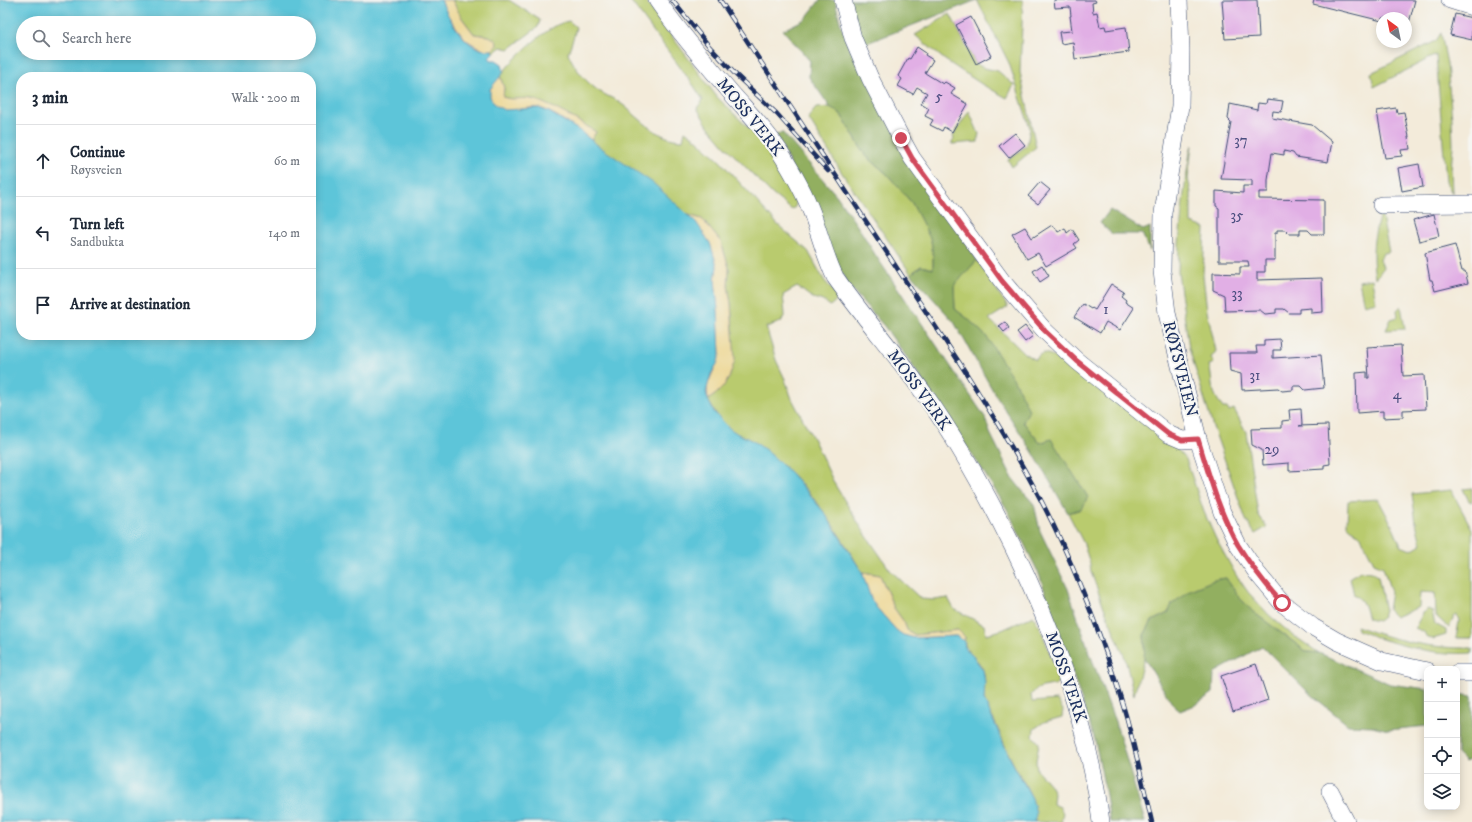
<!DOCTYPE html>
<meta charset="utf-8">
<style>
body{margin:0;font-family:"IM FELL DW Pica",serif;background:#f2f2f3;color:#1f2937}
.controls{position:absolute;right:12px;bottom:12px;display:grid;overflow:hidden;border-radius:8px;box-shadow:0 2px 10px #0003}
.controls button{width:36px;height:36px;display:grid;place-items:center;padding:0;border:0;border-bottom:1px solid #e0e1e3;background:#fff;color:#1f2937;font:20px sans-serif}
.compass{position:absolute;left:1376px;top:12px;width:36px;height:36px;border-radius:50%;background:#fff;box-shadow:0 2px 10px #0003;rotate:327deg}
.stop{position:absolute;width:12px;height:12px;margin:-9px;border:3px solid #d1495b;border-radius:50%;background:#fff}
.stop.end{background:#d1495b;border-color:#fff;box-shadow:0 1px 4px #0008}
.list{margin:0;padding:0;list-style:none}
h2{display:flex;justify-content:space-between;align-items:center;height:52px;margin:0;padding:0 16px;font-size:17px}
h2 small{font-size:13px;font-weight:400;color:#747a83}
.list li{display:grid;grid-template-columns:26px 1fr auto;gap:12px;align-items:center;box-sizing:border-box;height:72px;padding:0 16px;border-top:1px solid #e0e1e3}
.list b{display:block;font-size:15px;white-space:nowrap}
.list p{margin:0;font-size:13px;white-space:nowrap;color:#747a83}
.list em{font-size:13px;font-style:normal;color:#747a83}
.icon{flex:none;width:22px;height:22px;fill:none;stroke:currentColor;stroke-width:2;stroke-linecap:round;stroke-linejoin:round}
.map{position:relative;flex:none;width:1472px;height:822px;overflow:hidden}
.search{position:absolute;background:#fff;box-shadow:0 2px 10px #0003;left:16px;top:16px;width:300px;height:44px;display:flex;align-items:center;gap:10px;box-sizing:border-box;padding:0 14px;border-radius:22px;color:#747a83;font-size:15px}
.panel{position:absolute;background:#fff;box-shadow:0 2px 10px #0003;left:16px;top:72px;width:300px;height:268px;border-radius:16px}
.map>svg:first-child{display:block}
.green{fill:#b9cb6e;stroke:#6a7d66}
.forest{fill:#92af61;stroke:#566f60}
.sand{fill:#eeda9e;stroke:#84847e}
.water{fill:#5dc5d9;stroke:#3c7a9c;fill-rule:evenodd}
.building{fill:#e1afe5}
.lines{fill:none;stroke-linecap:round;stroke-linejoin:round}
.minor-casing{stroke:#3b4b71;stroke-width:18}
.minor{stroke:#fff;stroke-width:17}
.rail-casing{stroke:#1b2f5e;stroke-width:4.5}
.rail{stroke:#f6f6f2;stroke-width:3;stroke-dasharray:9;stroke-linecap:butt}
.route{stroke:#d1495b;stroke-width:5}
.labels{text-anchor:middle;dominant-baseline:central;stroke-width:4;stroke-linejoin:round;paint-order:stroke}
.number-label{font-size:15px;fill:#4c4f80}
.street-label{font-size:17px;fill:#1b2f5e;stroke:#f6f6f2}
</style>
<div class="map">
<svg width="1472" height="822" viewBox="0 0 1472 822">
<rect width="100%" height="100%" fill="#f6f6f2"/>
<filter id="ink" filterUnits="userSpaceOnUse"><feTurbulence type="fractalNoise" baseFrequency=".025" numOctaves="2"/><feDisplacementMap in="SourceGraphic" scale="8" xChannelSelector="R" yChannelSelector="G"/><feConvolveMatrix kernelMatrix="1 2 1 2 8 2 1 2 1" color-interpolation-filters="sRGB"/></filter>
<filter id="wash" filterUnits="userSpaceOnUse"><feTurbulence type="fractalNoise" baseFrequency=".012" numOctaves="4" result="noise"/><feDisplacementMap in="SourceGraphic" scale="16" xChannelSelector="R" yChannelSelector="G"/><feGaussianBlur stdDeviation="0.9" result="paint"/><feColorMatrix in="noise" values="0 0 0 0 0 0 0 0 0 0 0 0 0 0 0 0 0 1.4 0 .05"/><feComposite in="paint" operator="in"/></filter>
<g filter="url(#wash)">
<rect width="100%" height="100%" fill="#f3ebda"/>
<!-- green -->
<g class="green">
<polygon points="452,0 509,0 540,20 538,27 509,49 501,47 493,53 492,50 497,45 489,36 474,34 462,18"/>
<polygon points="630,0 645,0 717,97 764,143 782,168 793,189 796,203 795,207 792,210 772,194 725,146 708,126 697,108 703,100 694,86"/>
<polygon points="977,0 1023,0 1020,72 1036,147 1012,167 1008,160 1027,145 1030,128 1009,63"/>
<polygon points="950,14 976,64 984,68 998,71 1014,85 1007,98 983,85 945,60 915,35"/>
<path d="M569,21l7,6 -2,9 -6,17c7,16 19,31 34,40 7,4 15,7 21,12 19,15 35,35 60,35l2,-9 11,8 24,22 58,64 30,26 16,29 15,18 -9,8c-5,-5 -10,-6 -17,-8 -6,-3 -10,-8 -16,-11l-14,8 2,19 -4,8 -15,5 10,33 8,17 8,22 22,41 21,45 29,47 26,38 31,29 13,1 14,-2 6,11 30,16 2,9 16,-4 31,-14 7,11 20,53 -5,5c-9,1 -19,2 -24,10l1,7 25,-2 6,10 -1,7 -18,5 -10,7 -1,7 6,7 -3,18 1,9 13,15 4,8 -1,11 7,3 3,6 -2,7 2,2h-28c2,-23 -12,-40 -22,-59 -6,-11 -10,-23 -15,-34 -4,-10 -10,-18 -13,-28 -3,-10 2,-20 -2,-31 -5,-14 -21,-16 -18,-33l-7,-7 -43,5 -8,-5 -3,-8 -10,-14 -14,-33 -18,-3c-21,-35 -43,-72 -73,-101 -11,-10 -22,-21 -35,-29 -5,-4 -11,-5 -17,-8 -13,-8 -22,-21 -29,-34l8,-6 13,-16 4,-49 -2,-25 -3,-18 1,-18 -8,-26 -19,-23 -14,-4 -15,-13 -82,-62 5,-8c-14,-9 -50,-30 -65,-33 -10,-2 -18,2 -28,-2l1,-9 -4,-12c13,-17 48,-52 69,-55z"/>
<polygon points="1441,33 1447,64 1452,119 1453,145 1451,170 1452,193 1446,182 1436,55 1374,87 1371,73 1436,41"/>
<polygon points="830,107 840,113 865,155 887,174 912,203 931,240 933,255 933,269 921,266 911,274 842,173 808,118 816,108"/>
<polygon points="969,111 979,134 978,137 978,142 952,144 952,141 954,139 953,136"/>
<path d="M1192,145l-4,34 3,14v30l14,5 -2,47 4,36 9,40 -5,7 3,5 -5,2c2,7 2,12 3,19 1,9 6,17 11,24h4l2,3 5,-2 12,23 12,82 9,13 -12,7 -9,-14 -34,-96 -23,-76 -11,-76 1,-28 4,-44 7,-48z"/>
<path d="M1381,212l8,40 -6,1 -3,7 3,7 -3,6 -5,5c-4,-24 -2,-44 6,-66z"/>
<polygon points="977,260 1008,307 989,319 1025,354 1036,360 1039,355 1044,353 1051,355 1083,374 1152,427 1177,449 1186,459 1204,512 1216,539 1236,575 1248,592 1269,615 1290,633 1319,653 1307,652 1253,612 1238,596 1226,578 1215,580 1190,590 1173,604 1168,613 1152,621 1144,635 1145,647 1144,658 1134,695 1125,658 1105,610 1091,572 1090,564 1084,544 1068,513 1081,509 1051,439 1040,443 1023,422 986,336 968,319 955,309 954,286"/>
<polygon points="1372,279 1376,302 1364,305 1359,281"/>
<polygon points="1401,306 1405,329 1386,330 1391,319 1398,317 1397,310"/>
<polygon points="1472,488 1472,502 1469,501 1463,489"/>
<polygon points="1451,490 1472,529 1472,638 1456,638 1459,621 1457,615 1454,617 1449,628 1436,616 1435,593 1420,592 1419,607 1395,617 1388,610 1391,592 1383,567 1374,563 1361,537 1347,525 1348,501 1378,499 1391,523 1401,546 1411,550 1421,544 1416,523 1412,494"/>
<path d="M1361,571l11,1 6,4 7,35 -2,6 -5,4 -10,-2c-3,-9 -4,-20 -14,-24l-4,-18z"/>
<path d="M1428,609l4,2 3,13 11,6v5l-13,4 -6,-1 -3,-6 -9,-4c2,-6 6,-9 7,-15z"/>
<path d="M1356,626c38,14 75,23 116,22v5c-39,3 -79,-9 -115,-23z"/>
</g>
<!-- forest -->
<g class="forest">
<polygon points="820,0 835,0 840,22 850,49 977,260 954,286 955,309 968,319 986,336 1013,378 1029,410 1023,422 1040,443 1051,439 1088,497 1081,509 1068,513 1034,454 996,396 954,322 911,274 921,266 933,269 933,255 931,240 912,203 887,174 865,155 840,113 830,107 809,77 810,61 783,30 805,19"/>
<polygon points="848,0 977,0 862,45"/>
<polygon points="782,132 837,196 862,233 876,256 985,417 990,433 1013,479 1025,494 1034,504 1040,531 1068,589 1089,651 1117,727 1145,822 1110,822 1106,795 1095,740 1039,574 1007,509 981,468 908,359 884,326 847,284 776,135"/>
<polygon points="1110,210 1143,230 1150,227 1150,251 1142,234 1112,234 1100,223"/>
<polygon points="1226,578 1238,596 1253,612 1307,652 1319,653 1390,684 1427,689 1427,726 1388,730 1372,726 1348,725 1306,690 1262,646 1214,673 1213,693 1195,705 1180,711 1173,705 1144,658 1145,647 1144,635 1152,621 1168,613 1172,604 1190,590 1214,580"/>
<polygon points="1457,694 1472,696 1472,759 1465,762 1457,754"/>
</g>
<!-- sand -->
<g class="sand">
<polygon points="441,0 452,0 462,18 474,34 489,36 496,40 497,45 492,50 485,51 466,40 448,16"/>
<path d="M500,76l4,12 -1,9c10,4 18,0 28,2 16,3 51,24 65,33l-5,8c-12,-9 -37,-29 -52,-32 -14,-3 -39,12 -48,-8 -5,-10 3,-16 9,-24z"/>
<polygon points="688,215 702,219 721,242 729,268 728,286 731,304 735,360 729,378 723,387 716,394 708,400 707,386 720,355 718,311 715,280 717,266 710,243"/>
<polygon points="862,572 880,575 894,608 904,622 907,630 915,635 958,630 965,637 964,641 956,636 914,638 903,635 896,630 876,607 871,599"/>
</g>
<!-- water -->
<path class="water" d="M0,0h441c8,19 26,54 51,50l1,3 -4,4 2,3h5l6,4 1,5v4l-13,16v8l5,8 9,5 35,-2 10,4 31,19 17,14 56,38 43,39 14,21 7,23 -2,14 3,31 2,44 -3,9 -6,10 -5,18 2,8 6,12 15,16 9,6 15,7 14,10 24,22 33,39 38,60 9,27 5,8 20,23 7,5 11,3 42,-2 8,5 1,8 8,7 10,14 2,12 -1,18 27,60 21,38 4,15 -1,9h-1035zM23,23h286v30h-286zM21,77h290v258h-290z"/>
<g id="blocks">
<!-- building -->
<g class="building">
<polygon points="1054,0 1095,0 1096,2 1092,3 1093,13 1097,12 1100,27 1105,26 1106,30 1126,27 1129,52 1075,59 1073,42 1061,44 1059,32 1072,31 1070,16 1071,16 1070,7 1055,8"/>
<polygon points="1222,0 1257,0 1259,37 1225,39"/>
<polygon points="1314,0 1415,0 1408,27 1406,26 1406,18 1382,18 1382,21 1313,4"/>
<polygon points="1455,14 1472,18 1472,40 1450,35"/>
<polygon points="971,17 991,56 976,64 956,25"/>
<polygon points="917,47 926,53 925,55 933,60 925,73 943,84 945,82 955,88 951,94 968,104 952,132 944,127 942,131 930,125 933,120 925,116 929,108 921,103 927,93 917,87 913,94 898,86 902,79 898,76 908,58 910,59"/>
<polygon points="1267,99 1283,101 1281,112 1273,111 1272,118 1312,125 1332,142 1328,162 1296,157 1293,153 1284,151 1284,155 1272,153 1268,180 1268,192 1259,192 1259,199 1324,200 1324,234 1312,234 1308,230 1300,230 1300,234 1289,234 1285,230 1277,230 1277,233 1275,233 1275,260 1265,260 1265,272 1257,272 1257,280 1322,278 1323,312 1311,313 1311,308 1299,309 1299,313 1289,313 1284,309 1276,309 1276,313 1265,314 1260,310 1225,311 1224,295 1213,290 1213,273 1240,274 1240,267 1249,267 1248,261 1219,261 1219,208 1216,206 1216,191 1243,193 1243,186 1252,186 1252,180 1221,179 1231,122 1228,119 1230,104 1257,110 1258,103 1266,104"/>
<polygon points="1396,108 1397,113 1404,112 1409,137 1408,137 1410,149 1401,150 1402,156 1385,158 1377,111"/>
<polygon points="1015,133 1025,145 1009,158 999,146"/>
<polygon points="1419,164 1423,187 1402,191 1398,168"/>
<polygon points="1040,182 1050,190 1038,204 1028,196"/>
<polygon points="1434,214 1439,236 1419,241 1413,220"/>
<polygon points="1052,225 1054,228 1055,227 1058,232 1065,228 1067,233 1072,229 1079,240 1074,244 1077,248 1046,266 1038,253 1027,259 1012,234 1025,227 1032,238"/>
<polygon points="1455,245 1462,271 1465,271 1468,283 1435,291 1432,280 1430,280 1425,253"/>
<polygon points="1042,265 1049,276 1040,282 1033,271"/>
<polygon points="1111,284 1124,292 1121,296 1126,300 1125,302 1134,308 1120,330 1106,322 1100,333 1074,317 1083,304 1091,309 1092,308 1095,310"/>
<polygon points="1005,322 1009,328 1004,332 999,326"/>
<polygon points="1025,326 1033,336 1025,342 1017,332"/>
<polygon points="1280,339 1281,350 1273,350 1273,358 1321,355 1324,388 1305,390 1301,386 1293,386 1293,390 1282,391 1278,388 1242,390 1241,374 1230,371 1229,353 1257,353 1256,346 1264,346 1264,340"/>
<polygon points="1401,345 1403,376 1424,375 1426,409 1403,410 1403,417 1383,418 1383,411 1357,413 1356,373 1367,372 1367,378 1369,378 1367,347"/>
<polygon points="1301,409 1302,425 1299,426 1328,425 1330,464 1324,465 1324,469 1289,471 1289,463 1263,465 1262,450 1252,445 1251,429 1282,428 1282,421 1290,420 1289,410"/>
<polygon points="1256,664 1268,700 1233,712 1221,676"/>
</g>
</g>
</g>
<g filter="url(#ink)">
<use href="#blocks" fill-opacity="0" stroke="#3b4b71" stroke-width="1"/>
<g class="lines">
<!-- minor casing -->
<g class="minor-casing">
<g id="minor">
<path d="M657,0c23,34 50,64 76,95 16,18 34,36 47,57 12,19 24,40 32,61 8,22 13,43 23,64 28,40 61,77 90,118 34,48 62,99 88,152 42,87 76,179 88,275"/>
<polyline points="843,0 853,38 870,78 901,138 912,158 925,176 1002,281 1045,331 1077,361 1168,434 1182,440 1198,439"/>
<polyline points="1179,0 1181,50 1180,106 1163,213 1162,271 1167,313 1198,439 1222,512 1238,545 1257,573 1282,603 1313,627 1337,641 1382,661 1427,671"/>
<polyline points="1450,0 1472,7"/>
<polyline points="1381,205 1472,204"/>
<polyline points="1457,673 1472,673"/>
<polyline points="1330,791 1346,822"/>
</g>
</g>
<!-- minor -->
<use href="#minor" class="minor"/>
<!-- rail casing -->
<g class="rail-casing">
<g id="rail">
<polyline points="672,0 709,46 735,74 777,114 828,171"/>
<path d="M720,0l241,365c36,57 72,115 100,176 26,58 49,118 66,178 9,34 17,69 25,103"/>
</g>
</g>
<!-- rail -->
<use href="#rail" class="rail"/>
</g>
</g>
<g class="lines" filter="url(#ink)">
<!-- route -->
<path class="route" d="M901,138l11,20 13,18 77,105 43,50 32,30 91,73 14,6 16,-1c11,36 21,73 40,106 13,21 28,40 44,58"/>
</g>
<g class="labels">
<!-- number labels -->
<g class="number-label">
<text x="939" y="96">5</text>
<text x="1241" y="140">37</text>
<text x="1237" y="215">35</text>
<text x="1237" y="293">33</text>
<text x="1106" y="309">1</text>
<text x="1255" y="375">31</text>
<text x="1397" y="394">4</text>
<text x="1272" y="449">29</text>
</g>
<!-- street labels -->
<g class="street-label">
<text transform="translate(750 117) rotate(51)">MOSS VERK</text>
<text transform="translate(1180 369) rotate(76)">RØYSVEIEN</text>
<text transform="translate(919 390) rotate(54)">MOSS VERK</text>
<text transform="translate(1066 677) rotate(71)">MOSS VERK</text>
</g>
</g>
</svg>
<div class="controls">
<button>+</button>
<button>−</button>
<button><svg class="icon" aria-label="locate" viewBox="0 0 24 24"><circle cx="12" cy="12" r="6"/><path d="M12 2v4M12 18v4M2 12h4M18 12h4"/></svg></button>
<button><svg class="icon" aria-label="layers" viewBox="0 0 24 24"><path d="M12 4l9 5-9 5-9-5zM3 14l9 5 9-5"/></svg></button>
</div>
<svg class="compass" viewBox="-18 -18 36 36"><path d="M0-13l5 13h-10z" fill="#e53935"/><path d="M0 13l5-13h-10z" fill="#747a83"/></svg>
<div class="stop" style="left:1282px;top:603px"></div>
<div class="stop end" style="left:901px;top:138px"></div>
<div class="search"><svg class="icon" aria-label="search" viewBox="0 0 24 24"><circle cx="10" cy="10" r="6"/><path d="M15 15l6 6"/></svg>Search here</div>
<section class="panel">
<h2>3 min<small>Walk · 200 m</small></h2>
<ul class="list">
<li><svg class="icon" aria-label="ahead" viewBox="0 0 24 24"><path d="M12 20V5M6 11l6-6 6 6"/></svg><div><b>Continue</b><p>Røysveien</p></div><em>60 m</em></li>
<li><svg class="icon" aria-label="left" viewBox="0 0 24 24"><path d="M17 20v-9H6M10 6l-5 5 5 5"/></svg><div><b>Turn left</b><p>Sandbukta</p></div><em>140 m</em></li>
<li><svg class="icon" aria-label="arrive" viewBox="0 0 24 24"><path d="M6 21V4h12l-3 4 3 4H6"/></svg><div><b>Arrive at destination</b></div></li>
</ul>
</section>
</div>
